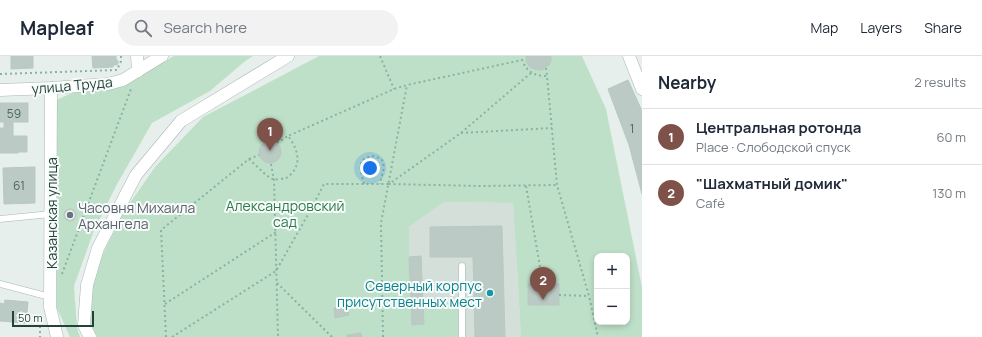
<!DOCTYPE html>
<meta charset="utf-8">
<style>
body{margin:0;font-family:Manrope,sans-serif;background:#f2f2f3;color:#1f2937}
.controls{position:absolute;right:12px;bottom:12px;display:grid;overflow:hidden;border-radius:8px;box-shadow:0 2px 6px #0003}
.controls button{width:36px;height:36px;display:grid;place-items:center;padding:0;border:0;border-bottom:1px solid #e0e1e3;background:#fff;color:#1f2937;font:20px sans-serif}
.scale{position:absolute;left:12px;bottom:10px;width:82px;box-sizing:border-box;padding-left:4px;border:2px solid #24423a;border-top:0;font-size:11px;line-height:14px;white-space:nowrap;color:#24423a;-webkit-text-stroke:3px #f7fbf9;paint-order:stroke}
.you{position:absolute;left:370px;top:112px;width:14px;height:14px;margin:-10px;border:3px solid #fff;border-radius:50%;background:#1a73e8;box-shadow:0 0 0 6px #1a73e833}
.badge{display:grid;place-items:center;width:26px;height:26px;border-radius:50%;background:#7f5249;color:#fff;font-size:13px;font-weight:700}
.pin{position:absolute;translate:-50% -33px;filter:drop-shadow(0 1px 2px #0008)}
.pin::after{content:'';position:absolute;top:21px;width:14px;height:12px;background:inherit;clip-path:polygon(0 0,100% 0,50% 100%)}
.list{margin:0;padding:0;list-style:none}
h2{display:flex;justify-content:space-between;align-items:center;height:52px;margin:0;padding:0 16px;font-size:17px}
h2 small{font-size:13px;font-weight:400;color:#747a83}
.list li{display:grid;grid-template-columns:26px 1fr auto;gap:12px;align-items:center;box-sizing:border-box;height:56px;padding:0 16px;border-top:1px solid #e0e1e3}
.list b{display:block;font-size:15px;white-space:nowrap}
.list p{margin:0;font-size:13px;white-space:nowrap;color:#747a83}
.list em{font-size:13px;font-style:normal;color:#747a83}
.icon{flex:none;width:22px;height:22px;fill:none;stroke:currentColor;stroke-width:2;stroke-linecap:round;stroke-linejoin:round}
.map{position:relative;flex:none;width:642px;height:281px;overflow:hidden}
header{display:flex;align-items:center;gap:24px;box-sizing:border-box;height:56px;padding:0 20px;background:#fff;border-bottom:1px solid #e0e1e3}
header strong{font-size:19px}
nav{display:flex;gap:22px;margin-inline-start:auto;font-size:14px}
.search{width:280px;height:36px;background:#f2f2f3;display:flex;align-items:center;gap:10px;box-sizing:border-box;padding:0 14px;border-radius:22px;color:#747a83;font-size:15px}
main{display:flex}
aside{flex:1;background:#fff}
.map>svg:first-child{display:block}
.built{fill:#d4dfda}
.green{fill:#bfe0c8;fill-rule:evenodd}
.building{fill:#bbcac4;stroke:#b8c9c2}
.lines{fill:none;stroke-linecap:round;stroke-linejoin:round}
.service-casing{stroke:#a8b8b2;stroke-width:7}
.minor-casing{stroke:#a8b8b2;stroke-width:13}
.path{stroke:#86b3a5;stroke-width:2;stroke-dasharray:2 3;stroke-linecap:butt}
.service{stroke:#fff;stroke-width:6}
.minor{stroke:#fff;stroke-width:12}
.worship-dot{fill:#6b7280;stroke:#f7fbf9;stroke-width:1.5}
.culture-dot{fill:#0f9aa8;stroke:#f7fbf9;stroke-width:1.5}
.labels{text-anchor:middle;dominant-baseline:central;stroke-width:4;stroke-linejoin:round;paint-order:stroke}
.number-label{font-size:12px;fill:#4a645c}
.street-label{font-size:14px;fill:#24423a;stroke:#f7fbf9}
.park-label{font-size:14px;fill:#2d7a4b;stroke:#f7fbf9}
.worship-label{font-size:14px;fill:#5b616d;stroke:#f7fbf9;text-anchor:start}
.culture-label{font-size:14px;fill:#0d838f;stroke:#f7fbf9;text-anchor:end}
</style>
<header>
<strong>Mapleaf</strong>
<div class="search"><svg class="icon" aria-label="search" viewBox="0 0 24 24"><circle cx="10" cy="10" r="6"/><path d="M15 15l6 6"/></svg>Search here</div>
<nav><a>Map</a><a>Layers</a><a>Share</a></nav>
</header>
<main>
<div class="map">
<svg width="642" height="281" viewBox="0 0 642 281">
<rect width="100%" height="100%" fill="#e6efeb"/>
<!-- built -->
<polygon class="built" points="444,146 513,147 521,281 458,281 458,247 424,268 409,201 409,171"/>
<!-- green -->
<g class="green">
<polygon points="174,0 253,0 244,6 210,35 152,67 116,130 93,177 74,230 77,272 80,281 70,281 57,252 54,45 79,34 118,32"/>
<path d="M319,0h263l24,53 36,178v50h-121l-8,-134 -69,-1 -35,25v30l12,-1 2,47h35v34h-361l-8,-18 2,-24 5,-27 27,-55 32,-46 48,-50zM597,200h30v66h-30z"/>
</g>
<!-- building -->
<g class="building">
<polygon points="11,0 33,0 33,12 11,13"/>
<polygon points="92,0 116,0 116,3 118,5 118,8 116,9 113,9 113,11 93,12"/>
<polygon points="526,0 551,0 551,5 549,9 542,14 538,14 534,13 530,11 527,7"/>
<polygon points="628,24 642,55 642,138 629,89 608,33"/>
<rect x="0" y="47" width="28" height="19"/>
<polygon points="4,66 13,66 13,80 27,80 27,96 18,96 18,97 0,97 0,72 4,72"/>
<circle cx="270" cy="96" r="11"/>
<polygon points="35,111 35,147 4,148 3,112"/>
<circle cx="70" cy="159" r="6"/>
<polygon points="502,170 505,281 475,281 473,201 430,201 430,171"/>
<polygon points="421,200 424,268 412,269 409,201"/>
<rect x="528" y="228" width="31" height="21"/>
<polygon points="5,244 28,246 26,267 0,265 0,247 4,248"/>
<polygon points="347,249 349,259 335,262 334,252"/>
<polygon points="361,277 362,281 347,281 347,279"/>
</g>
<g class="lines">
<!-- service casing -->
<g class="service-casing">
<g id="service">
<polyline points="0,163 51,158"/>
<polyline points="462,210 462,281"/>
<polyline points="0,228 50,241"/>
</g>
</g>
<!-- minor casing -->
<g class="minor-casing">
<g id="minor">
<polyline points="137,0 138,15"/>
<polyline points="629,0 642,33"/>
<polyline points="51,32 50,251 57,281"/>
<polyline points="0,34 51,32 108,28 123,24 162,0"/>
<polyline points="90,281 84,269 87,229 98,192 136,119 181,65 288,0"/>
</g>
</g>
<!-- path -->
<g class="path">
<polyline points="380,0 394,33"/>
<polyline points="546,12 547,20"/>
<polyline points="531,17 461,77 389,128 480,130 557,129"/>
<polyline points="0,18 117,14 121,5 121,0"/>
<polyline points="461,77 552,72"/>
<polyline points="277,87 288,80"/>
<polyline points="249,103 259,99"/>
<polyline points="271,108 274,124 278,281"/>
<path d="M364,128c-4,-15 -8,-27 11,-28l7,4 2,7 -4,17"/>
<polyline points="526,130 543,228"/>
<polyline points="62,218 131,33"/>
<polyline points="277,227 332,281"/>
<polyline points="559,239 589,240"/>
<polyline points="165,248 276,176"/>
<polyline points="40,260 40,281"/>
<path d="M166,281l-5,-107 88,-71 17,16 8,5c3,-1 9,-1 12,-2 4,-2 7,-6 9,-9 6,-12 0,-24 -7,-33l106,-47 13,-4 115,-25c5,12 12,16 25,16l10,109 32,111 9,41"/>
<polyline points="172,281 276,215 310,155 324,128 389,128"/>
<polyline points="383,281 381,167 407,29"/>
</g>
<!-- service -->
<use href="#service" class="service"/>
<!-- minor -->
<use href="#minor" class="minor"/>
</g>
<!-- markers -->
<circle class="worship-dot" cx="70" cy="159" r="4"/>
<circle class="culture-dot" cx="490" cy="237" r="4"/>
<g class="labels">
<!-- number labels -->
<g class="number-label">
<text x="14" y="57">59</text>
<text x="632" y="72">1</text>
<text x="19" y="129">61</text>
</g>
<!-- street labels -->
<g class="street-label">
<text transform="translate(72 29) rotate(-5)">улица Труда</text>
<text transform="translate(51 157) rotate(-90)">Казанская улица</text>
</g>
<!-- park labels -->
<g class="park-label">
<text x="285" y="149">Александровский<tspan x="285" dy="16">сад</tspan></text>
</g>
<!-- worship labels -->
<g class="worship-label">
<text x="78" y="151">Часовня Михаила<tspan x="78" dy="16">Архангела</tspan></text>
</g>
<!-- culture labels -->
<g class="culture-label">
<text x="482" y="229">Северный корпус<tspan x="482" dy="16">присутственных мест</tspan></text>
</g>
</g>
</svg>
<div class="controls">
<button>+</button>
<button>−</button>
</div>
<div class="scale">50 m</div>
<div class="you"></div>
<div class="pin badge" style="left:270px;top:95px">1</div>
<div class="pin badge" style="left:543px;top:244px">2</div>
</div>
<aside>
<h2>Nearby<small>2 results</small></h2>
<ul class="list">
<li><span class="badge">1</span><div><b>Центральная ротонда</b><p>Place · Слободской спуск</p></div><em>60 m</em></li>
<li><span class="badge">2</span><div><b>&quot;Шахматный домик&quot;</b><p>Café</p></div><em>130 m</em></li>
</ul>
</aside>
</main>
